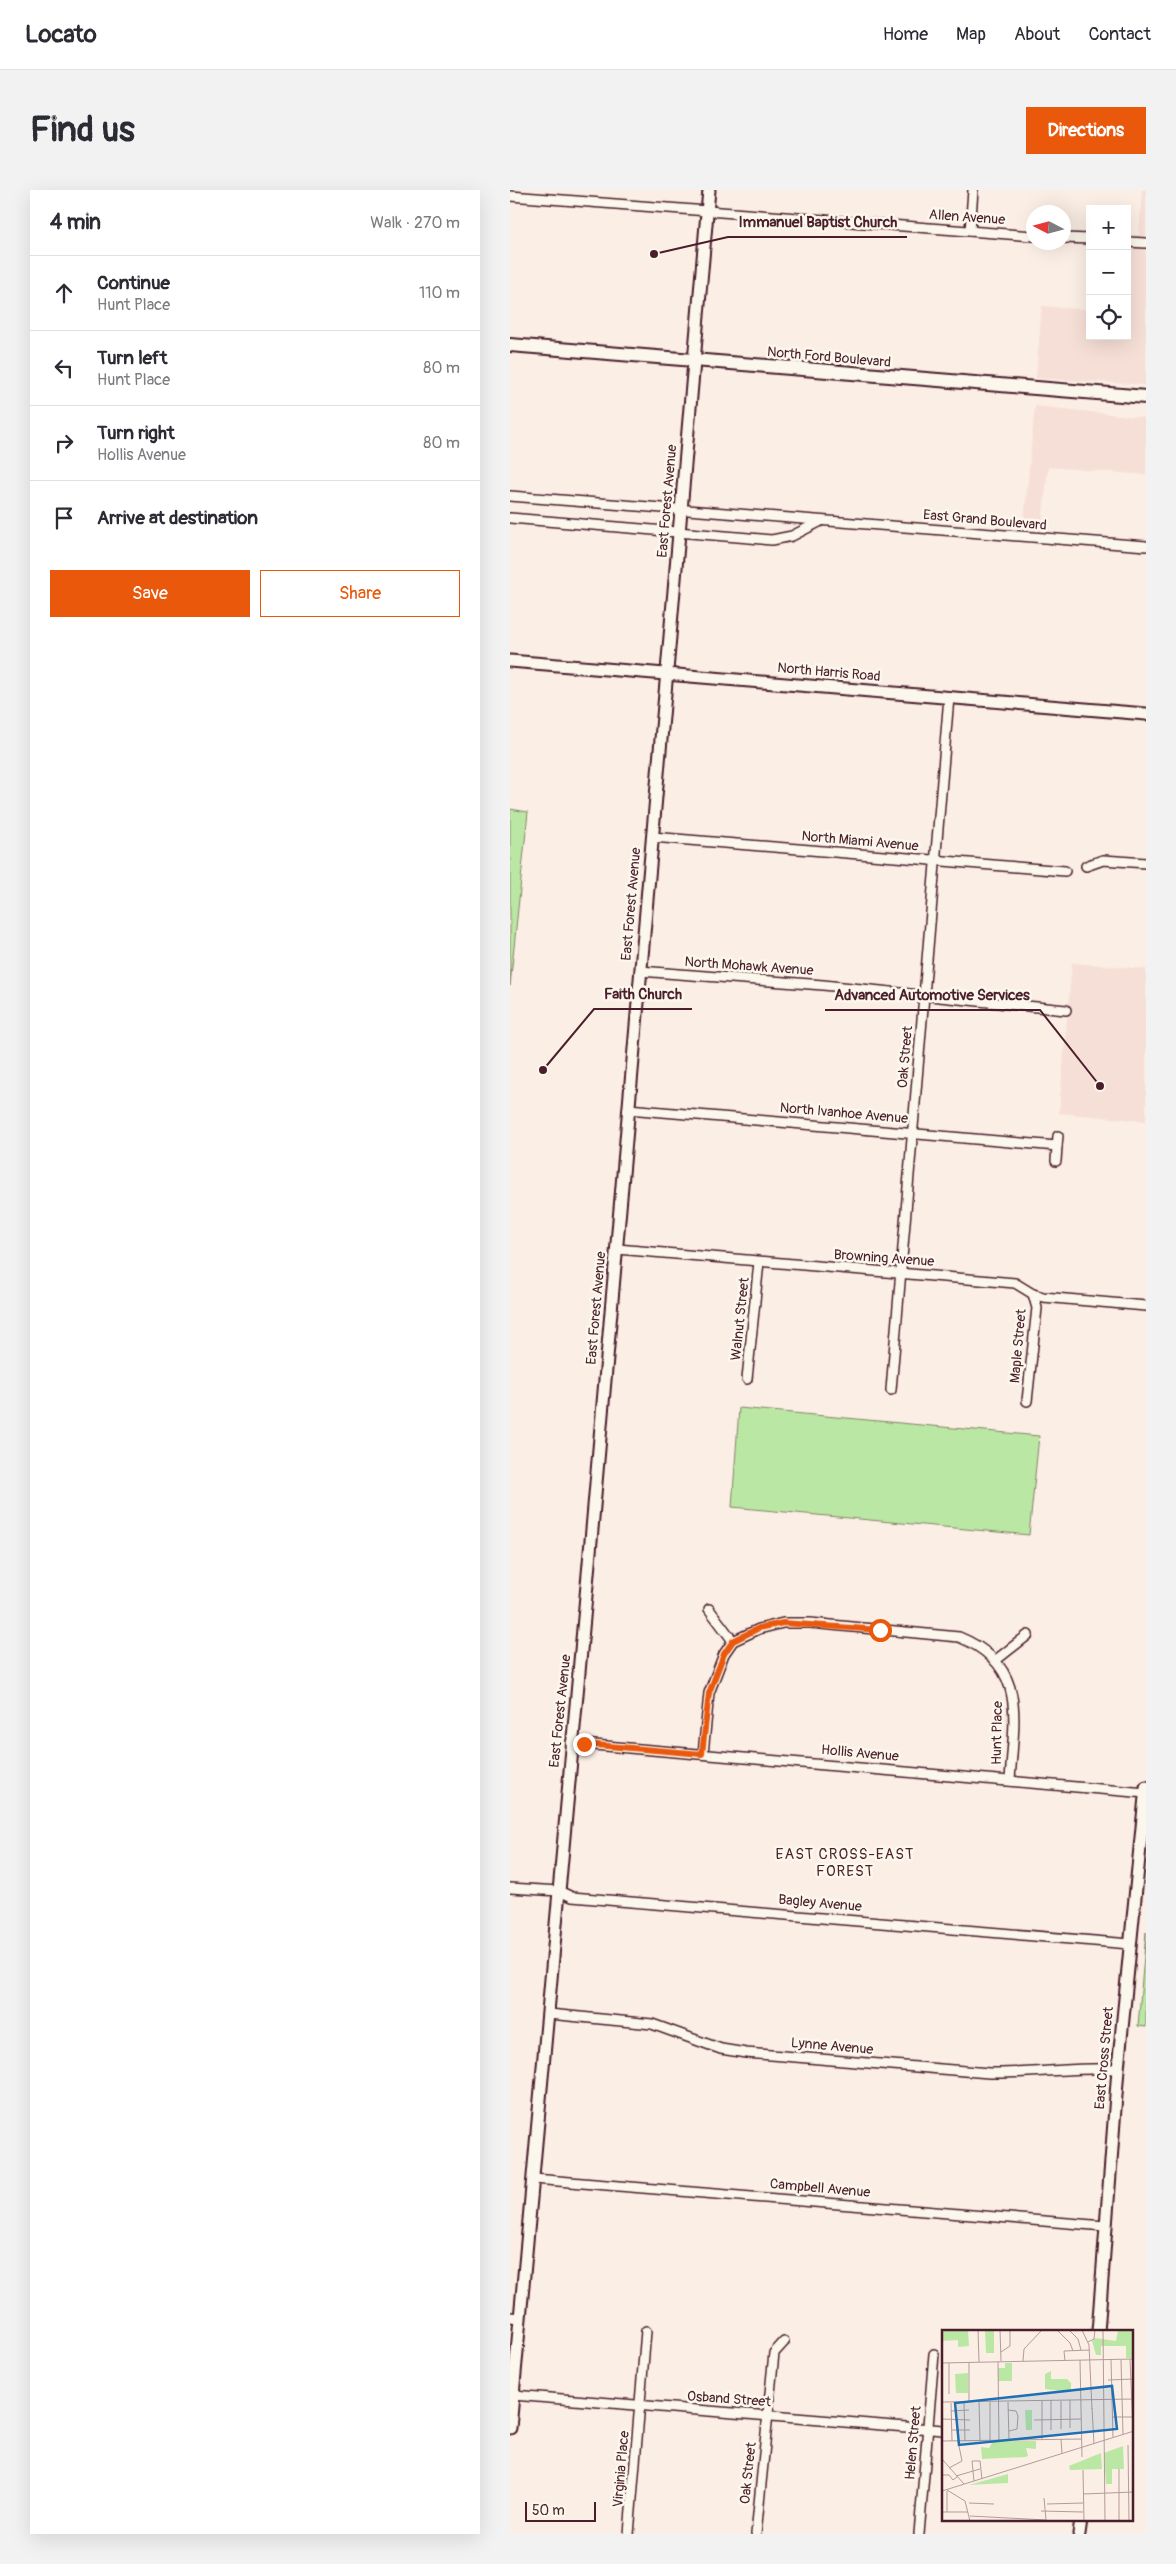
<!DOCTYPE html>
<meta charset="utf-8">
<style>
body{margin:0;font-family:Pangolin,sans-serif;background:#f2f2f3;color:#2b2b33}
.controls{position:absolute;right:15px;top:15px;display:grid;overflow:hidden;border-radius:0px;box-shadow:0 5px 20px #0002}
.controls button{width:45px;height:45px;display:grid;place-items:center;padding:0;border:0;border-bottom:1px solid #e1e1e2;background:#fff;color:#2b2b33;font:25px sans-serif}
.compass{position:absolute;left:516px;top:15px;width:45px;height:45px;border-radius:50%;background:#fff;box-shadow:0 5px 20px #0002;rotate:276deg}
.scale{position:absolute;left:15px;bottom:12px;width:71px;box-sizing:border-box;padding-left:5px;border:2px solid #4a1f2b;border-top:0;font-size:14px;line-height:18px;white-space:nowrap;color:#4a1f2b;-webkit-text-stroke:4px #fbf7ec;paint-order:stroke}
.stop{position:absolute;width:15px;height:15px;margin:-11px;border:4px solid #ea580c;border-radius:50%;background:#fff}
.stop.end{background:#ea580c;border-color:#fff;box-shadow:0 1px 5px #0008}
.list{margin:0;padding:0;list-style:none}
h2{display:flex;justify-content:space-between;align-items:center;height:65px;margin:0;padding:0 20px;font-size:21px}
h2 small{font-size:16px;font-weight:400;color:#7c7c81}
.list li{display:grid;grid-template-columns:32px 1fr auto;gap:15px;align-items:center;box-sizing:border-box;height:75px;padding:0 20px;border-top:1px solid #e1e1e2}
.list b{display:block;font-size:19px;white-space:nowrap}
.list p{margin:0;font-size:16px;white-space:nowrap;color:#7c7c81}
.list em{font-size:16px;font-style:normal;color:#7c7c81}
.actions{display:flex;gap:10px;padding:15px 20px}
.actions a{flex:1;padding:11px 0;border:1px solid #ea580c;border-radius:0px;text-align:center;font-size:18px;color:#ea580c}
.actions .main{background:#ea580c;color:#fff}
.icon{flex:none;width:28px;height:28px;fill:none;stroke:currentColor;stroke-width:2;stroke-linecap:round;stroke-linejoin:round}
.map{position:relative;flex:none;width:636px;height:2344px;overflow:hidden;border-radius:0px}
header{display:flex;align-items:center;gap:30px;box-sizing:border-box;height:70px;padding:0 25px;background:#fff;border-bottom:1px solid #e1e1e2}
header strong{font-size:24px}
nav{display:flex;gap:28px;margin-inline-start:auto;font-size:18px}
.intro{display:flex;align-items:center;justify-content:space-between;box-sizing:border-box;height:120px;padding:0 30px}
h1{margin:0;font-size:35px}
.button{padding:12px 22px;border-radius:0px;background:#ea580c;color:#fff;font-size:18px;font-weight:700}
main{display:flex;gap:30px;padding:0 30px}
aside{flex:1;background:#fff;border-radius:0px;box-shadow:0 5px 20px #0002}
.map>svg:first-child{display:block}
.built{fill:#f6dfd6}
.green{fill:#bbe7a4;stroke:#828368}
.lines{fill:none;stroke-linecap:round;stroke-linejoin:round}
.minor-casing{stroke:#4a1f2b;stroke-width:12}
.tertiary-casing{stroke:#4a1f2b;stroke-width:15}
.secondary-casing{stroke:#4a1f2b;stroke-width:16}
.minor{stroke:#fbf7ec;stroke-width:9}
.tertiary{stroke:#fbf7ec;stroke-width:11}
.secondary{stroke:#fbf7ec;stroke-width:12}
.route{stroke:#ea580c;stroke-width:6}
.labels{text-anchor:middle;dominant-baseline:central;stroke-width:5;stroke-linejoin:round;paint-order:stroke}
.street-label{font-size:14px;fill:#4a1f2b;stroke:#fbf7ec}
.neighbourhood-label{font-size:15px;letter-spacing:1px;fill:#4a1f2b;stroke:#fbf7ec}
.inset-road{fill:none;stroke:#b49b9a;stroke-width:1}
.view{fill:#1f6fb2;fill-opacity:0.15;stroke:#1f6fb2;stroke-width:2.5}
.inset-edge{fill:none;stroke:#4a1f2b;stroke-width:2.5}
.leader{fill:none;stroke:#4a1f2b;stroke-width:2}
.callout-dot{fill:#4a1f2b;stroke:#fbf7ec;stroke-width:2}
.callout-label{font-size:15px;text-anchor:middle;font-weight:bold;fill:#4a1f2b;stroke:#fbf7ec;stroke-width:5;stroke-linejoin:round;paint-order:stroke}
</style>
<header>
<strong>Locato</strong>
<nav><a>Home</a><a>Map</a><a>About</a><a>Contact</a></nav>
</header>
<div class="intro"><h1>Find us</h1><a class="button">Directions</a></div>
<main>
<aside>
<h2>4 min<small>Walk · 270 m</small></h2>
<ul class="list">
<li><svg class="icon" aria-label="ahead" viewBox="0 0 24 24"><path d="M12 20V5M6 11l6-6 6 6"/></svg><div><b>Continue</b><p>Hunt Place</p></div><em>110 m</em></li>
<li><svg class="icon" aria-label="left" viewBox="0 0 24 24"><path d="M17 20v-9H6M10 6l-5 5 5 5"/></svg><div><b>Turn left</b><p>Hunt Place</p></div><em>80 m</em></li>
<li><svg class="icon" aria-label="right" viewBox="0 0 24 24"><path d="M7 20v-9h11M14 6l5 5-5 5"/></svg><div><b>Turn right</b><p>Hollis Avenue</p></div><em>80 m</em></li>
<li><svg class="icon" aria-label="arrive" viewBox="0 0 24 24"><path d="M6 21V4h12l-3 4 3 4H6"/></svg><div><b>Arrive at destination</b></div></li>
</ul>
<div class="actions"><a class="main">Save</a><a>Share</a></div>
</aside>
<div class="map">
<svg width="636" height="2344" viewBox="0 0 636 2344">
<rect width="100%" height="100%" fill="#fbeee4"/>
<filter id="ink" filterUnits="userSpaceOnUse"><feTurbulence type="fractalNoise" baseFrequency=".02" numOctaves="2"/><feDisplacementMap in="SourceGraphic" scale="10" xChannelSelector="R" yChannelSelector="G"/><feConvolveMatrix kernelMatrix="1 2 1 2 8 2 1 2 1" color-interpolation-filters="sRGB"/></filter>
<g filter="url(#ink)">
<!-- built -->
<g class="built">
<polygon points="632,0 636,0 636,195 526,188 532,116 580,120 580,146 617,146 622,45 629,45"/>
<polygon points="525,216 636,228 636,285 538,277 531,343 513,342"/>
<polygon points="562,773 636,779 636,931 549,923"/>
</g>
<!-- green -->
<g class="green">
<polygon points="0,619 18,622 0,796"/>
<polygon points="229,1218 529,1246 519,1345 222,1317"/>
<polygon points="636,1742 636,1837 628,1836"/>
</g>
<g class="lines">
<!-- minor casing -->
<g class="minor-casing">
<g id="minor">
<polyline points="0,6 524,46"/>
<polyline points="460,41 463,0"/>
<polyline points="554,48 580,49"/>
<polyline points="617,52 636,53"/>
<polyline points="0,306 636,356"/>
<polyline points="0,328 262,350 282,346 311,331"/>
<polyline points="142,647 555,681"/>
<polyline points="576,676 593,670 636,673"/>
<polyline points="130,781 313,795 556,820"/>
<polyline points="118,919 547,956 546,971"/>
<polyline points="547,956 548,946"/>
<polyline points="107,1059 505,1093 523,1104 533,1107 636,1116"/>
<polyline points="237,1189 249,1072"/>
<polyline points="381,1200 439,507"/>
<polyline points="517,1211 527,1118 523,1104"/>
<polyline points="199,1419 223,1451"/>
<polyline points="486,1470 518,1445"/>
<polyline points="61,1553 636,1603"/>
<path d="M193,1564l6,-61 15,-39 9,-13 26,-12 24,-6h27l149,14c69,28 55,81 51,143"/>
<polyline points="0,1698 49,1701 62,1707 620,1754"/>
<path d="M39,1824l103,10 69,25 25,4 243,20c43,1 86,-6 129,-4"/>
<polyline points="24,1989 595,2036"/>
<polyline points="0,2127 10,2128"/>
<polyline points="3,2205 433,2240"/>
<polyline points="119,2344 136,2141"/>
<polyline points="246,2344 264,2163 274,2152"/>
<polyline points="409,2344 424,2164"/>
</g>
</g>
<!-- tertiary casing -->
<g class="tertiary-casing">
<g id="tertiary">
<polyline points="0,471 636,524"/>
<polyline points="588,2142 608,1879 636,1597"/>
<polyline points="0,2238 80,1362 199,0"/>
<polyline points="569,2344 571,2330"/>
</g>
</g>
<!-- secondary casing -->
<g class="secondary-casing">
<polyline id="secondary" points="0,155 636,207"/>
</g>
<!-- minor -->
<use href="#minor" class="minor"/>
<!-- tertiary -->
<use href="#tertiary" class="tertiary"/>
<!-- secondary -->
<use href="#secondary" class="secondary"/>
</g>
</g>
<g class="lines" filter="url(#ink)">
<!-- route -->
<polyline class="route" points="74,1554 192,1564 199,1503 214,1464 223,1451 249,1438 273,1433 370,1440"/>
</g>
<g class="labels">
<!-- street labels -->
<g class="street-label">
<text transform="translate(457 27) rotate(4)">Allen Avenue</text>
<text transform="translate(319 167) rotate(5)">North Ford Boulevard</text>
<text transform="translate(157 311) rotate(-85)">East Forest Avenue</text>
<text transform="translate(475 330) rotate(5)">East Grand Boulevard</text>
<text transform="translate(319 482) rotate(5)">North Harris Road</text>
<text transform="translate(350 651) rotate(5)">North Miami Avenue</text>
<text transform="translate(121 714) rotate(-85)">East Forest Avenue</text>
<text transform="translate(239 776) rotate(4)">North Mohawk Avenue</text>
<text transform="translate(395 867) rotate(-85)">Oak Street</text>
<text transform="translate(334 923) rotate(5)">North Ivanhoe Avenue</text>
<text transform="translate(374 1068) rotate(4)">Browning Avenue</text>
<text transform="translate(86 1118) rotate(-85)">East Forest Avenue</text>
<text transform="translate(230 1129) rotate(-84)">Walnut Street</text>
<text transform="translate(508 1156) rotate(-85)">Maple Street</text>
<text transform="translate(50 1521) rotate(-84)">East Forest Avenue</text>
<text transform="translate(487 1543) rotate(-89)">Hunt Place</text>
<text transform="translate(350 1563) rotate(5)">Hollis Avenue</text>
<text transform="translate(310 1713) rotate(5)">Bagley Avenue</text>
<text transform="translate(322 1856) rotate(5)">Lynne Avenue</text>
<text transform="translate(594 1868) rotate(-85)">East Cross Street</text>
<text transform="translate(310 1998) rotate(5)">Campbell Avenue</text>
<text transform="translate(219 2209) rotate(4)">Osband Street</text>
<text transform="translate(403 2253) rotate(-85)">Helen Street</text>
<text transform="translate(111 2279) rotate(-85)">Virginia Place</text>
<text transform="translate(238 2283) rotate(-84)">Oak Street</text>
</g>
<!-- neighbourhood labels -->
<g class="neighbourhood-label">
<text x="335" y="1664">EAST CROSS-EAST<tspan x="335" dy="17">FOREST</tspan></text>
</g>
</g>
<!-- overview -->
<g transform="translate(432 2140)">
<rect width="191" height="191" fill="#fbeee4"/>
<path d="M0,0l26,1 1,15 -11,1v-7l-16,1zM43,0h9v23h-8zM176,0h15v28h-7v-12h-25v9h-5l-4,-14 3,-3 21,3zM63,33h7v18h-14v-13h7zM109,41v8h16l4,4v9l-26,-3v-15zM26,43v20h-12l-1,-19zM83,80h7v20h-6zM51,111h43v8l-10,-1 2,8 -3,1 -43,2 -1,-12 8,1zM181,116l1,23h-12v15h-6l-2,-31zM159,123l1,16 -32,1 -1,-4zM66,144v9l-39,2z" fill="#bbe7a4"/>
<path class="inset-road" d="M36,0l1,32M58,0l1,31M115,0l13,13 3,8M127,0l9,9 3,11M140,0l7,15 3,64M161,0l2,191M146,12l6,-3 1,-9M59,22l9,-6v-16M188,29l3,72M138,30l2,97M169,30l2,77M179,30l2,74M81,31l1,-12 18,-19M123,31l-1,-10 26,-1M56,32l1,78M0,33l192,-4M7,33v31M27,33v39M166,50l26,-1M128,70v28M119,71v28M0,72l192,-3M22,72l1,39M37,72l1,38M48,72v38M66,72l1,38M9,73l1,38M150,78l2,36M66,80l8,1 2,5 -1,13 -8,2M9,81l18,-1M171,87h21M0,89l28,1M92,90l47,-1M9,100h19M109,100v-30M100,109v-38M119,109l1,15M0,111l140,-2M186,115l1,76M0,129l22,25M7,138l13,-7 -4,-20M177,139v52M141,140l1,51M0,145h7l4,5 4,-3M14,146l24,-7M32,151l-2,-20h8l2,18M5,160l18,11 5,20M0,161l192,-60M5,161v21M141,164l51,-2M102,168l2,22M27,173l25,1M105,174l36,-1M99,181l42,1M0,182h26M28,186l76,4M117,191h17"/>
<path class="view" d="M170,56l5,43 -158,16 -4,-42z"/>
<rect width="191" height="191" class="inset-edge"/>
</g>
<!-- callouts -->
<path class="leader" d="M144 64L218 47H397M33 880L84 819H182M590 896L530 820H315"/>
<g class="callout-dot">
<circle cx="144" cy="64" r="5"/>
<circle cx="33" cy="880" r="5"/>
<circle cx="590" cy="896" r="5"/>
</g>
<g class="callout-label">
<text x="308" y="37">Immanuel Baptist Church</text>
<text x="133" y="809">Faith Church</text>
<text x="422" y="810">Advanced Automotive Services</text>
</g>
</svg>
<div class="controls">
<button>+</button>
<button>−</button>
<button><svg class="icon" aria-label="locate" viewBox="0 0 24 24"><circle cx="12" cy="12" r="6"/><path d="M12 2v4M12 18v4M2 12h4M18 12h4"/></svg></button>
</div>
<svg class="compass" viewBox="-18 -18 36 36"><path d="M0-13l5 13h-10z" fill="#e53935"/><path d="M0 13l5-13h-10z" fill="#7c7c81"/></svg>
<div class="scale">50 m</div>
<div class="stop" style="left:370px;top:1440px"></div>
<div class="stop end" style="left:74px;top:1554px"></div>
</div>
</main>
